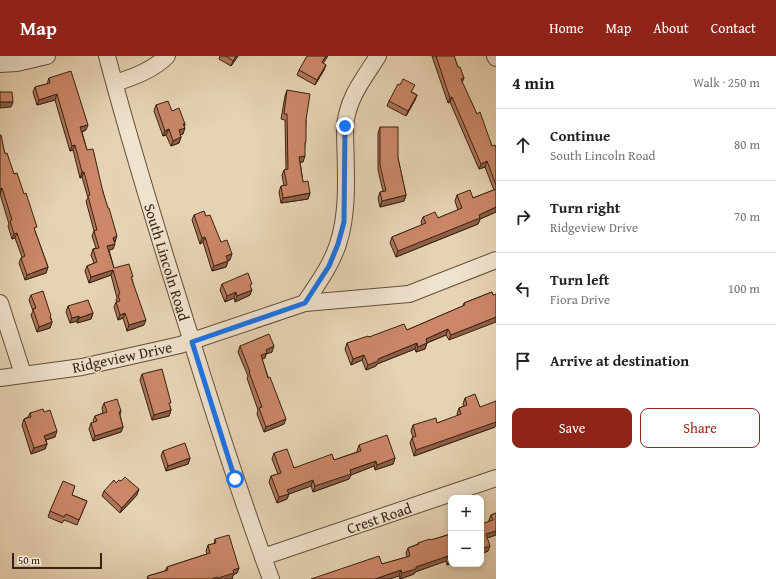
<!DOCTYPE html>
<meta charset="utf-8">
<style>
body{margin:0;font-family:"Gentium Book Plus",serif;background:#f2f2f2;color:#222}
.controls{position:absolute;right:12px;bottom:12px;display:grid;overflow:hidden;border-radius:8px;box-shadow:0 2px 6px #0003}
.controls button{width:36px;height:36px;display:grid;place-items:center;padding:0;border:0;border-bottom:1px solid #e0e0e0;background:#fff;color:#222;font:20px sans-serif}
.scale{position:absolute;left:12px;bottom:10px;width:90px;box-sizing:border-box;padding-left:4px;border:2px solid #372311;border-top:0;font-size:11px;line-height:14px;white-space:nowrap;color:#372311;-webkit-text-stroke:3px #efe2ce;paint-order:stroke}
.stop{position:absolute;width:12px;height:12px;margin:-9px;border:3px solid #1a73e8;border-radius:50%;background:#fff}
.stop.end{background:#1a73e8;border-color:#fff;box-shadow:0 1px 4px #0008}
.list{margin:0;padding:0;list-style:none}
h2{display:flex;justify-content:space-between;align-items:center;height:52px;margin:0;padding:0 16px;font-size:17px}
h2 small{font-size:13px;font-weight:400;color:#767676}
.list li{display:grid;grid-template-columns:26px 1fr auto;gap:12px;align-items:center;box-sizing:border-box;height:72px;padding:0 16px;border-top:1px solid #e0e0e0}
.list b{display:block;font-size:15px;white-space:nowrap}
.list p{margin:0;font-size:13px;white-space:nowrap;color:#767676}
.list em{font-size:13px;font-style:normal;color:#767676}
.actions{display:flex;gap:8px;padding:12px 16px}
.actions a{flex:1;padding:9px 0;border:1px solid #8f2418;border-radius:8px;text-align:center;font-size:14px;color:#8f2418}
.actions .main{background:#8f2418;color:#fff}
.icon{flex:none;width:22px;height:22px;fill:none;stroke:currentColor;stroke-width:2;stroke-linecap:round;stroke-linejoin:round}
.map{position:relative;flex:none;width:496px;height:523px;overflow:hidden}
header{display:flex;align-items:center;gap:24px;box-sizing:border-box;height:56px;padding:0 20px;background:#8f2418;color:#fff}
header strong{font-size:19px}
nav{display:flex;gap:22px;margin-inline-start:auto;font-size:14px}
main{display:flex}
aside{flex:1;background:#fff}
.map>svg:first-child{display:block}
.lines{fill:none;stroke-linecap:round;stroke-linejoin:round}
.minor-casing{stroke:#634f3a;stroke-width:18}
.minor{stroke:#efe2ce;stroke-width:16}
.wall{fill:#af7459;stroke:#372311}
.shaded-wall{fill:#8e5e49;stroke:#372311}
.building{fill:#cb8768;stroke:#372311}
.route{stroke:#1a73e8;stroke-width:5}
.labels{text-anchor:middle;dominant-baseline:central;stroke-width:3;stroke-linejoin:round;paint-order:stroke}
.street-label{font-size:15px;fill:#372311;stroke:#efe2ce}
</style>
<header>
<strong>Map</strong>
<nav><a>Home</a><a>Map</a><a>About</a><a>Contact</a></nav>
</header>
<main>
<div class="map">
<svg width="496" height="523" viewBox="0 0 496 523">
<rect width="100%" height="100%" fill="#e7d3b3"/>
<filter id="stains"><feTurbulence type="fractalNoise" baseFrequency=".005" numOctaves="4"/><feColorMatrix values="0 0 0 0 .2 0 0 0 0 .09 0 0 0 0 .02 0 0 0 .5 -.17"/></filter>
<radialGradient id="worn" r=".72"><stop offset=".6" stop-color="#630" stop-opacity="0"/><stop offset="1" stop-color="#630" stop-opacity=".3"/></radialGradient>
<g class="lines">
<!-- minor casing -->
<g class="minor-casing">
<g id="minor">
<path d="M107,0c24,91 52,181 80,270 26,85 53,169 84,253"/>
<polyline points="495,0 496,2"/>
<polyline points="0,8 17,7 47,0"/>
<path d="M115,27c19,-6 38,-13 52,-27"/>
<polyline points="0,247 23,318"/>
<path d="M305,247c12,-19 26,-37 33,-59 12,-35 7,-81 7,-118 3,-29 18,-46 33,-70"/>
<polyline points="0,322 82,311 180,289 305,247 409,238 496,204"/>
<polyline points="263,501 496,422"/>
</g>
</g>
<!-- minor -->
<use href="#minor" class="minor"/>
</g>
<!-- wall -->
<g class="wall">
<polygon points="220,0 238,0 231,10 219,3"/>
<polygon points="432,0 454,0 458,11 464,22 462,27 492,90 496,92 496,156 480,163 478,168 396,201 390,187 392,181 422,169 421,166 423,161 438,162 458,154 455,145 457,139 473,142 494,134 485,111 479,113 450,46 448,47"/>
<polygon points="323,7 326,9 324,14 315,29 297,19 299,14"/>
<polygon points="49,22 86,74 82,76 87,94 103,136 115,186 113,193 109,194 114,212 132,223 144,269 127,275 123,262 118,264 114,251 116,246 117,246 116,244 117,242 111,219 89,227 85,215 87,210 94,207 91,199 93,193 96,192 92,180 94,175 86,145 88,142 82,121 80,122 73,94 70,95 55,44 37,49 33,36 35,31 47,28"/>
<polygon points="287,34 306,64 305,89 303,106 300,106 303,126 310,137 308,143 281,147 279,136 281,130 284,130 282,119 284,114 286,113 285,64 281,63 285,40"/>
<polygon points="412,36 417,39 415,44 406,60 387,50 389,45"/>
<polygon points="156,49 172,55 185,68 183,78 180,79 181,81 179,87 171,90 166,79 163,80 154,55"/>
<polygon points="380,71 398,102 406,139 404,145 380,151 378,142 380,136 383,135 378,114 378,77"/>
<polygon points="0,79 5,98 14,118 35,175 48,211 46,217 25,224 19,207 21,202 22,201 15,182 12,183 8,170 9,168 0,138"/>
<polygon points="194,159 206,160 230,204 227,204 228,205 226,211 212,215 203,186 200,188 192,164"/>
<polygon points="222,228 251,232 250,239 235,246 234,242 225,246 220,234"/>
<polygon points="492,236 449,284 446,279 427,287 425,293 416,296 415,293 377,308 376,310 366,314 362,304 351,309 345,293 347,287 369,281 407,274 463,250 464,247"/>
<polygon points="31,239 51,262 52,266 50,272 37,276 31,259 33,255 29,244"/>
<polygon points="68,250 93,257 91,263 77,267 77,265 70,267 66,256"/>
<polygon points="240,290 272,296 266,298 265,302 262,303 284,368 264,376 257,358 258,354 247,322 248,320 238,296"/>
<polygon points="142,318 170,350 171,354 169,360 152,364 140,324"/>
<polygon points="465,342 480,351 495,371 414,400 410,387 412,382 413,381 411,375 413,369 437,367 458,360 457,358 459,352 464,350 463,348"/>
<polygon points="104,347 121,355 120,359 123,371 121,376 93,385 89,373 91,367 94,366 93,365 95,360 103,357 102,352"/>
<polygon points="44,356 55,381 46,384 47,388 45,393 31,398 22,369 24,363 28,361 30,357"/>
<polygon points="359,389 395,402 393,408 375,414 374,410 351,419 349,423 313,436 311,430 289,438 287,443 277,447 269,426 271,420 278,418 272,403 274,397 294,412 334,404 357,396 357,395"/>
<polygon points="163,395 190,402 188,408 166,415 161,400"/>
<polygon points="116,427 137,439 120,457 102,440 104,435"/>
<polygon points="72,439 87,445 77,469 64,464 62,467 48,461 50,455"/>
<polygon points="496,457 496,479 487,482 488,495 481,498 489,464 491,459"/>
<polygon points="451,478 451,507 447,509 446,505 415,516 414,518 400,523 399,520 382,508 407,501 406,497 408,492 418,488 418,487 431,484"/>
<polygon points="215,483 239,512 237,517 233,519 232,523 147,523 148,520 165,515 167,511 207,498 206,495 208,489 214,488"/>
</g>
<!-- shaded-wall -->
<g class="shaded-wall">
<polygon points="236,0 238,0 231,10 233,5"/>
<polygon points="326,0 328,0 320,12 322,6"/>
<polygon points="326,9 324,14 315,29 317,24"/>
<polygon points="57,38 55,44 37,49 39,44"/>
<polygon points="417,39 415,44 406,60 408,55"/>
<polygon points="452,41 450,46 448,47 450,42"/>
<polygon points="0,46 13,46 11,51 0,52"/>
<polygon points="183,68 185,68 183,73 185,72 183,78 177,80 179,74"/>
<polygon points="88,69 86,74 78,77 80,71"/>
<polygon points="169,73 166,79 163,80 165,75"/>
<polygon points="181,81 179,87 171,90 173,85"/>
<polygon points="75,89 73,94 70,95 72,90"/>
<polygon points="305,100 303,106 297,106 299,101"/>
<polygon points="487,105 485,111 479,113 481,108"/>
<polygon points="82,116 84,116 82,121 80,122"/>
<polygon points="2,132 0,138 0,133"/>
<polygon points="310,137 308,143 281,147 283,142"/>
<polygon points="406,139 404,145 380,151 382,145"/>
<polygon points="496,151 496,156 480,163 478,168 396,201 398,195 479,159"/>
<polygon points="17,177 15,182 12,183 14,178"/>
<polygon points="117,180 115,186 113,182"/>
<polygon points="205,181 203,186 200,188 202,182"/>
<polygon points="115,188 113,193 106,195 107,190"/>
<polygon points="232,198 230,204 224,206 226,200"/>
<polygon points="228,205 226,211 212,215 214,210"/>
<polygon points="48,211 46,217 25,224 27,219"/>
<polygon points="113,214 111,219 89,227 91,221"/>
<polygon points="252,234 250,239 235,246 237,240"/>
<polygon points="236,236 234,242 225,246 227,240"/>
<polygon points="93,257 91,263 77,267 79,262"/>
<polygon points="125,257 123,262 118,264 120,259"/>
<polygon points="79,260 77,265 70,267 72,262"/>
<polygon points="496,261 496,266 449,284 451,279"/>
<polygon points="146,264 144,269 127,275 129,269"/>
<polygon points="52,266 50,272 37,276 39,271"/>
<polygon points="448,273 446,279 424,288 426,283"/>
<polygon points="417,287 415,293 377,308 376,310 366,314 368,309 378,303"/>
<polygon points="427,287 425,293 416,296 418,291"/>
<polygon points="274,290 272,296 266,298 265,302 259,305 261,299 266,294"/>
<polygon points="364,299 362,304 351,309 353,303"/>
<polygon points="171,354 169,360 152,364 154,359"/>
<polygon points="496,362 496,369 495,371 414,400 416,394"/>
<polygon points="286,363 284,368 264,376 266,371"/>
<polygon points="123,371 121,376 93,385 95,380"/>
<polygon points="57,375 55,381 42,385 44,380"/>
<polygon points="47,388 45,393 31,398 34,392"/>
<polygon points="190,402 188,408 166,415 168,410"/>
<polygon points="395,402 393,408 375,414 377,409"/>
<polygon points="376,405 374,410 351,419 349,423 313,436 315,430 350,414"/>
<polygon points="313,424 311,430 289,438 287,443 277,447 279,441 287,434"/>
<polygon points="139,433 137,439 120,457 122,452"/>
<polygon points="496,475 496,479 484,483 486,478"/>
<polygon points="490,490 488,495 481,498 481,493"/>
<polygon points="448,500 446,505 415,516 414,518 400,523 402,517 416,511"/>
<polygon points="451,502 451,507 447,509 449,503"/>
<polygon points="239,512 237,517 233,519 232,523 217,523 218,522 233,514"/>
<polygon points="401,514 399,520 390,523 375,523"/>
</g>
<!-- building -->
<g class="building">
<polygon points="226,0 236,0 233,5"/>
<polygon points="307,0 326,0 322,6 326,9 317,24 299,14"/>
<polygon points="436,0 454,0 458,11 460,11 464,22 461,23 477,58 480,56 492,90 495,89 496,92 496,129 487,105 481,108 452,41 450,42"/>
<polygon points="71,15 88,69 80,71 87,94 93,93 103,136 108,152 109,152 117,180 113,182 115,188 107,190 114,212 129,208 133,221 131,221 146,264 129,269 125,257 120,259 116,246 120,245 118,239 120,238 113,214 91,221 87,210 97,206 93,193 99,192 94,175 97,174 88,140 90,139 84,116 82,116 75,89 72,90 57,38 39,44 35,31 50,27 49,22"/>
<polygon points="403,23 415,29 411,36 417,39 408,55 389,45 398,28 400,29"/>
<polygon points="287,34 310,38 306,64 306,86 305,86 305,100 299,101 303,126 308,125 310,137 283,142 281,130 287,129 284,114 288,113 287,58 284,58"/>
<polygon points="0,36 12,36 13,46 0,46"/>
<polygon points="168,45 172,55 179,52 185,68 183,68 185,72 179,74 181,81 173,85 169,73 165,75 156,49"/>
<polygon points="380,71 398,71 398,102 406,139 382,145 380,136 386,135 380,109"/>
<polygon points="0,79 1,79 5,98 7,97 14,118 17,117 24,138 26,137 37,171 34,172 48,211 27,219 21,202 25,200 17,177 14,178 10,165 12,164 2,132 0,133"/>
<polygon points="496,133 496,151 479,159 480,162 398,195 392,181 426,167 423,161 435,156 438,162 462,152 457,139 470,134 473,142"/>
<polygon points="204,155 206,160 210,159 221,186 227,184 232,198 226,200 228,205 214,210 205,181 202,182 194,159"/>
<polygon points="248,217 252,228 250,229 252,234 237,240 236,236 227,240 222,228"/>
<polygon points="43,235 51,260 50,261 52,266 39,271 33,253 36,252 31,239"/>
<polygon points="492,236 493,239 496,238 496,261 451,279 448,273 426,283 427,287 418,291 417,287 378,303 378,305 368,309 364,299 353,303 347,287 368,280 369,281 404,268 407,274 465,249 464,247"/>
<polygon points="88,244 93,257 79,262 79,260 72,262 68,250"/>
<polygon points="269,278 274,290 266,294 267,297 261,299 268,322 270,321 286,363 266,371 259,352 262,351 249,316 250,316 240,290"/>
<polygon points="162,313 171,347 169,347 171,354 154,359 142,318"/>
<polygon points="475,338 480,351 496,345 496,366 416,394 412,382 416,380 413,369 436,362 437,367 461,358 459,352 467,349 465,342"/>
<polygon points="117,343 121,355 119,356 123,371 95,380 91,367 97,365 95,360 107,356 104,347"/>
<polygon points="43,353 44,356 50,354 57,375 44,380 47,388 34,392 24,363 31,361 30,357"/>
<polygon points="387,379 395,402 377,409 376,405 350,414 351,418 315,430 313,424 287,434 289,438 279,441 271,420 281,417 274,397 287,393 294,412 332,398 334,404 361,395 359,389"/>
<polygon points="185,387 190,402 168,410 163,395"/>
<polygon points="125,421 139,433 122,452 104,435 114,424 116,427 119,424 121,425"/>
<polygon points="63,425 75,430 72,439 87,445 79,464 66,458 64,461 50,455"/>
<polygon points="496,457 496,475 486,478 490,490 481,493 481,468 493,464 491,459"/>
<polygon points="451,478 451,502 449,503 448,500 416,511 416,513 402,517 401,514 375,523 311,523 379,500 382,508 410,500 408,492 419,488 418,487 430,483 431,484"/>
<polygon points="229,479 239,512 233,514 234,517 218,522 217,521 211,523 147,523 148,523 148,520 168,514 167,511 210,497 208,489 216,487 215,483"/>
</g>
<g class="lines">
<!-- route -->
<polyline class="route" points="235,423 192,286 305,247 329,210 338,188 344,166 345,70"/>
</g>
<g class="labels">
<!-- street labels -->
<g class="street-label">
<text transform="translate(167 206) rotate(73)">South Lincoln Road</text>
<text transform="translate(122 301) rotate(-12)">Ridgeview Drive</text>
<text transform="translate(379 462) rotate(-19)">Crest Road</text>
</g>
</g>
<rect width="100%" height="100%" filter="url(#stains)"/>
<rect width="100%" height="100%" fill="url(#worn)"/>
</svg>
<div class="controls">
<button>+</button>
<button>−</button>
</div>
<div class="scale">50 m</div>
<div class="stop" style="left:235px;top:423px"></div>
<div class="stop end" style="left:345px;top:70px"></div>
</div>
<aside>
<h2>4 min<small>Walk · 250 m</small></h2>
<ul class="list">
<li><svg class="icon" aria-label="ahead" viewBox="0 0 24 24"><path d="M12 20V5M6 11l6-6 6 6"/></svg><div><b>Continue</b><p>South Lincoln Road</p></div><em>80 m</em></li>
<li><svg class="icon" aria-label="right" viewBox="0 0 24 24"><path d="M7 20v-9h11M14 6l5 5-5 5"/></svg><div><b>Turn right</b><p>Ridgeview Drive</p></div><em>70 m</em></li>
<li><svg class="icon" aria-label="left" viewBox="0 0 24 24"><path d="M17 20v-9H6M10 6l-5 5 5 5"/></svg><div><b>Turn left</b><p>Fiora Drive</p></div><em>100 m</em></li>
<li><svg class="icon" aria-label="arrive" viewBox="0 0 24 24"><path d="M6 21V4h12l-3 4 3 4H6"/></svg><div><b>Arrive at destination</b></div></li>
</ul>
<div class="actions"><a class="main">Save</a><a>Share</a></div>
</aside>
</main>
